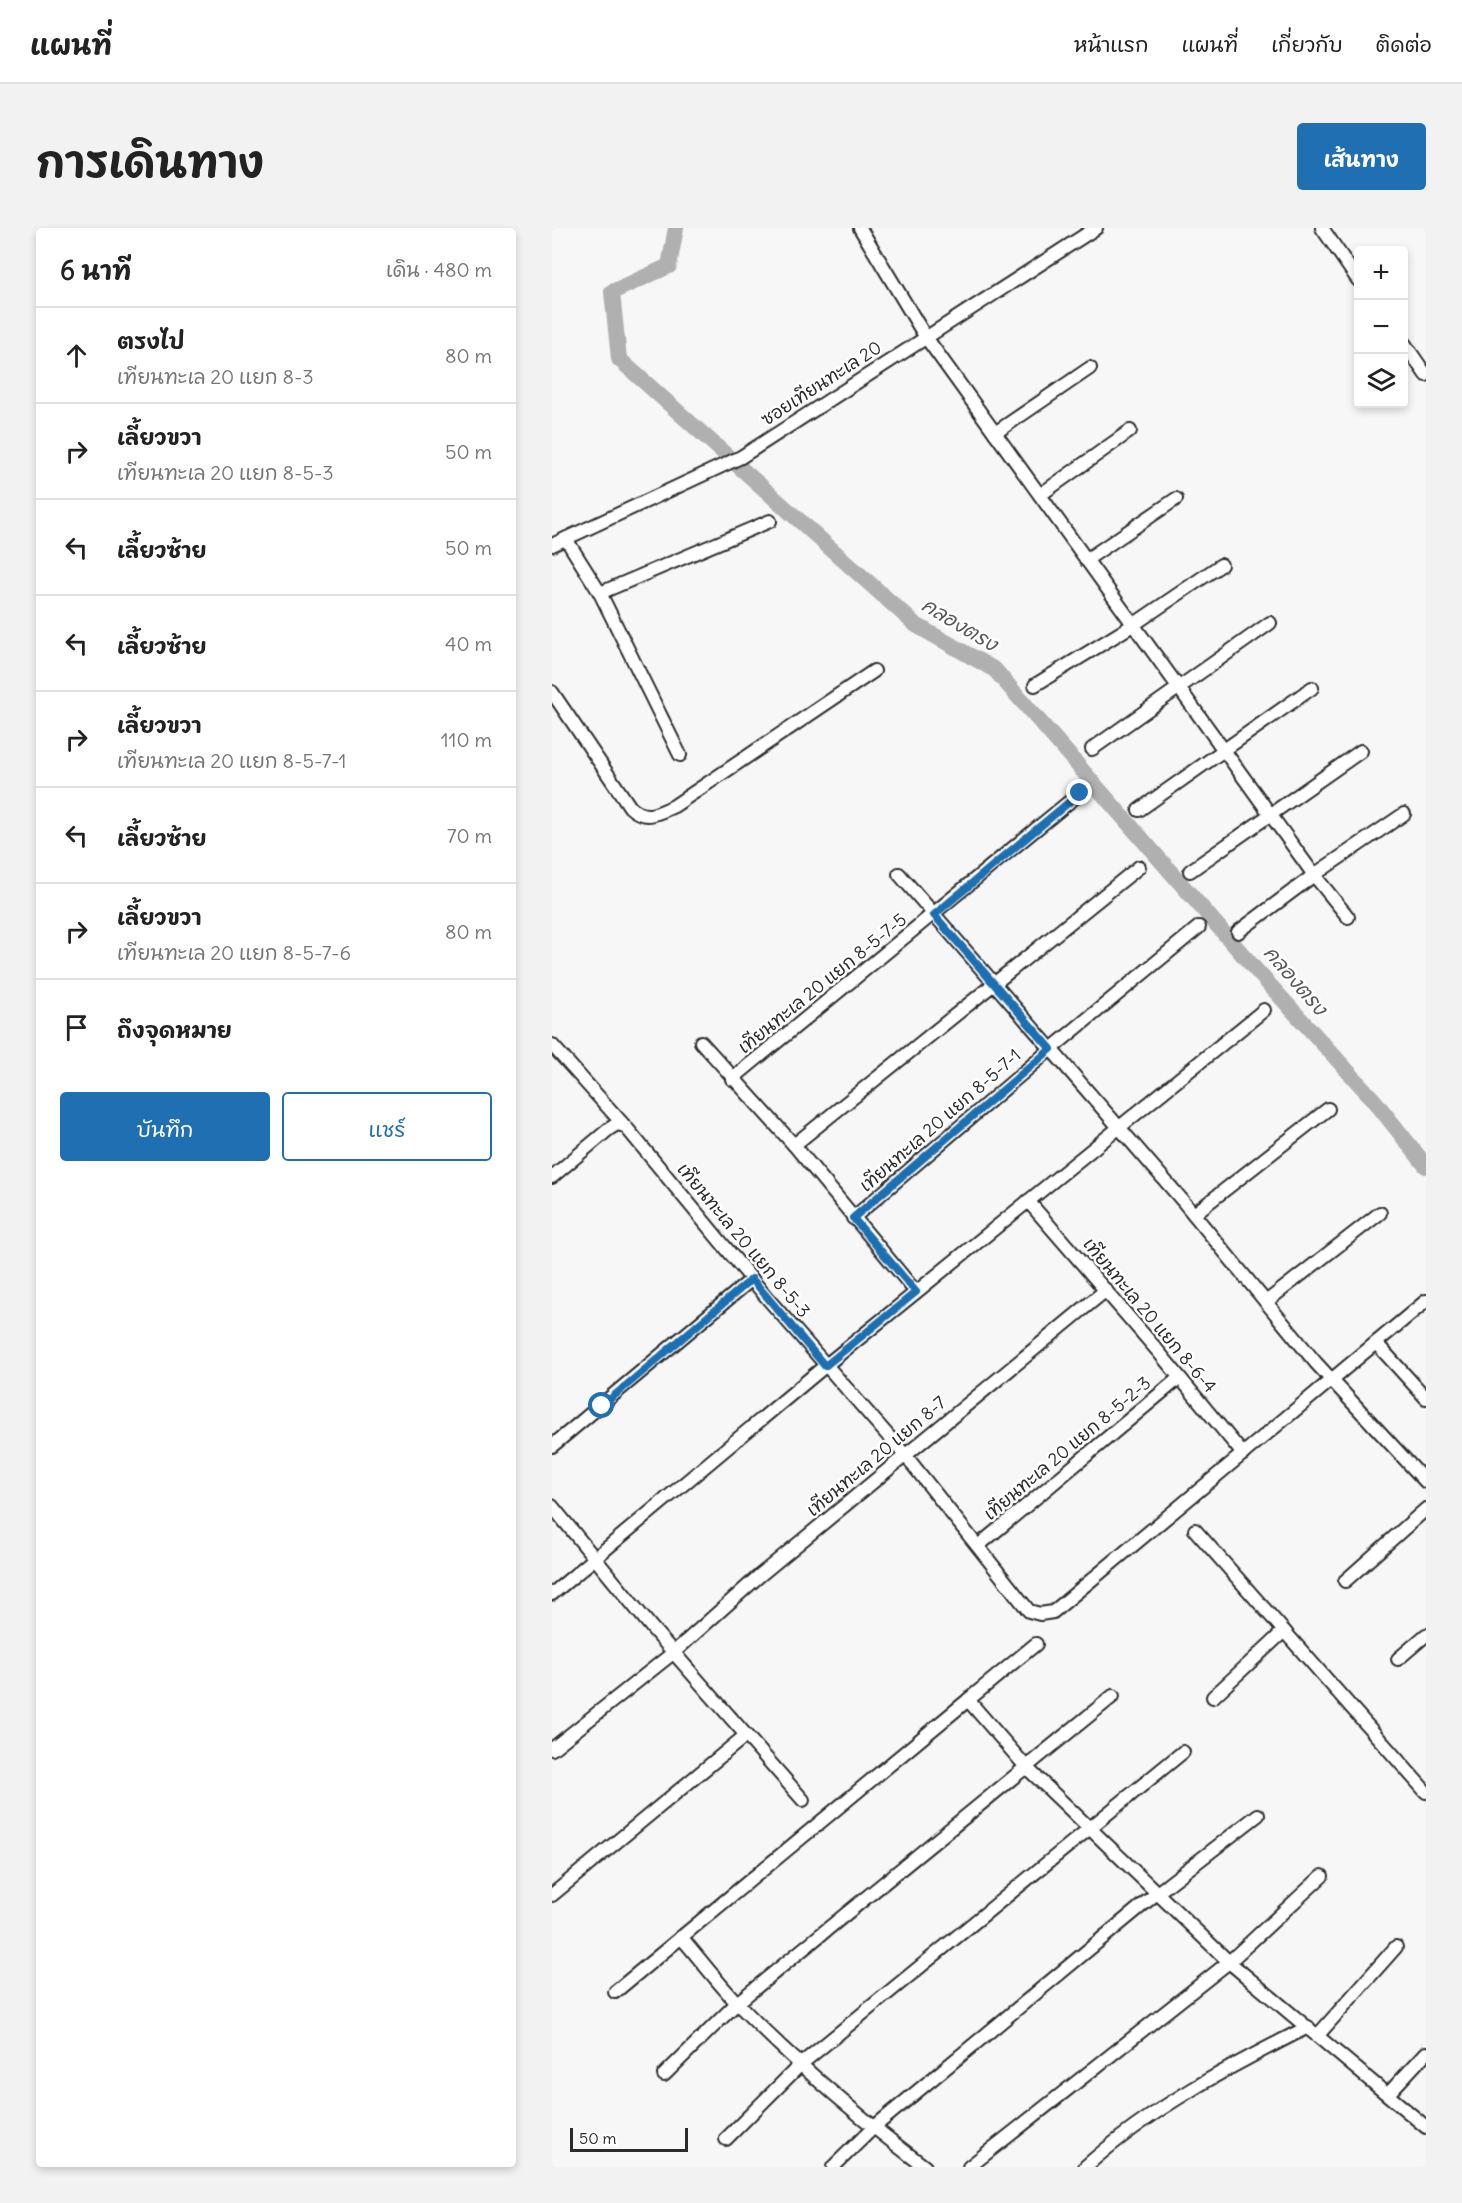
<!DOCTYPE html>
<html lang="th">
<meta charset="utf-8">
<style>
body{margin:0;font-family:Delius,"Playpen Sans Thai",sans-serif;background:#f2f2f2;color:#222}
.controls{position:absolute;right:18px;top:18px;display:grid;overflow:hidden;border-radius:6px;box-shadow:0 3px 9px #0003}
.controls button{width:54px;height:54px;display:grid;place-items:center;padding:0;border:0;border-bottom:2px solid #e0e0e0;background:#fff;color:#222;font:30px sans-serif}
.scale{position:absolute;left:18px;bottom:15px;width:118px;box-sizing:border-box;padding-left:6px;border:3px solid #2b2b2b;border-top:0;font-size:16px;line-height:21px;white-space:nowrap;color:#2b2b2b;-webkit-text-stroke:4px #fff;paint-order:stroke}
.stop{position:absolute;width:18px;height:18px;margin:-14px;border:4px solid #1f6fb2;border-radius:50%;background:#fff}
.stop.end{background:#1f6fb2;border-color:#fff;box-shadow:0 2px 6px #0008}
.list{margin:0;padding:0;list-style:none}
h2{display:flex;justify-content:space-between;align-items:center;height:78px;margin:0;padding:0 24px;font-size:26px}
h2 small{font-size:20px;font-weight:400;color:#767676}
.list li{display:grid;grid-template-columns:39px 1fr auto;gap:18px;align-items:center;box-sizing:border-box;height:96px;padding:0 24px;border-top:2px solid #e0e0e0}
.list b{display:block;font-size:22px;white-space:nowrap}
.list p{margin:0;font-size:20px;white-space:nowrap;color:#767676}
.list em{font-size:20px;font-style:normal;color:#767676}
.actions{display:flex;gap:12px;padding:18px 24px}
.actions a{flex:1;padding:14px 0;border:2px solid #1f6fb2;border-radius:6px;text-align:center;font-size:21px;color:#1f6fb2}
.actions .main{background:#1f6fb2;color:#fff}
.icon{flex:none;width:33px;height:33px;fill:none;stroke:currentColor;stroke-width:2;stroke-linecap:round;stroke-linejoin:round}
.map{position:relative;flex:none;width:874px;height:1939px;overflow:hidden;border-radius:6px}
header{display:flex;align-items:center;gap:36px;box-sizing:border-box;height:84px;padding:0 30px;background:#fff;border-bottom:2px solid #e0e0e0}
header strong{font-size:28px}
nav{display:flex;gap:33px;margin-inline-start:auto;font-size:21px}
.intro{display:flex;align-items:center;justify-content:space-between;box-sizing:border-box;height:144px;padding:0 36px}
h1{margin:0;font-size:42px}
.button{padding:15px 27px;border-radius:6px;background:#1f6fb2;color:#fff;font-size:21px;font-weight:700}
main{display:flex;gap:36px;padding:0 36px}
aside{flex:1;background:#fff;border-radius:6px;box-shadow:0 3px 9px #0003}
.map>svg:first-child{display:block}
.lines{fill:none;stroke-linecap:round;stroke-linejoin:round}
.canal{stroke:#b0b0b0;stroke-width:16}
.minor-casing{stroke:#2b2b2b;stroke-width:16}
.minor{stroke:#fff;stroke-width:12}
.route{stroke:#1f6fb2;stroke-width:8}
.labels{text-anchor:middle;dominant-baseline:central;stroke-width:5;stroke-linejoin:round;paint-order:stroke}
.street-label{font-size:18px;fill:#2b2b2b;stroke:#fff}
.water-label{font-size:20px;font-style:italic;fill:#5a5a5a;stroke:#fff}
</style>
<header>
<strong>แผนที่</strong>
<nav><a>หน้าแรก</a><a>แผนที่</a><a>เกี่ยวกับ</a><a>ติดต่อ</a></nav>
</header>
<div class="intro"><h1>การเดินทาง</h1><a class="button">เส้นทาง</a></div>
<main>
<aside>
<h2>6 นาที<small>เดิน · 480 m</small></h2>
<ul class="list">
<li><svg class="icon" aria-label="ahead" viewBox="0 0 24 24"><path d="M12 20V5M6 11l6-6 6 6"/></svg><div><b>ตรงไป</b><p>เทียนทะเล 20 แยก 8-3</p></div><em>80 m</em></li>
<li><svg class="icon" aria-label="right" viewBox="0 0 24 24"><path d="M7 20v-9h11M14 6l5 5-5 5"/></svg><div><b>เลี้ยวขวา</b><p>เทียนทะเล 20 แยก 8-5-3</p></div><em>50 m</em></li>
<li><svg class="icon" aria-label="left" viewBox="0 0 24 24"><path d="M17 20v-9H6M10 6l-5 5 5 5"/></svg><div><b>เลี้ยวซ้าย</b></div><em>50 m</em></li>
<li><svg class="icon" aria-label="left" viewBox="0 0 24 24"><path d="M17 20v-9H6M10 6l-5 5 5 5"/></svg><div><b>เลี้ยวซ้าย</b></div><em>40 m</em></li>
<li><svg class="icon" aria-label="right" viewBox="0 0 24 24"><path d="M7 20v-9h11M14 6l5 5-5 5"/></svg><div><b>เลี้ยวขวา</b><p>เทียนทะเล 20 แยก 8-5-7-1</p></div><em>110 m</em></li>
<li><svg class="icon" aria-label="left" viewBox="0 0 24 24"><path d="M17 20v-9H6M10 6l-5 5 5 5"/></svg><div><b>เลี้ยวซ้าย</b></div><em>70 m</em></li>
<li><svg class="icon" aria-label="right" viewBox="0 0 24 24"><path d="M7 20v-9h11M14 6l5 5-5 5"/></svg><div><b>เลี้ยวขวา</b><p>เทียนทะเล 20 แยก 8-5-7-6</p></div><em>80 m</em></li>
<li><svg class="icon" aria-label="arrive" viewBox="0 0 24 24"><path d="M6 21V4h12l-3 4 3 4H6"/></svg><div><b>ถึงจุดหมาย</b></div></li>
</ul>
<div class="actions"><a class="main">บันทึก</a><a>แชร์</a></div>
</aside>
<div class="map">
<svg width="874" height="1939" viewBox="0 0 874 1939">
<rect width="100%" height="100%" fill="#f7f7f7"/>
<filter id="ink" filterUnits="userSpaceOnUse"><feTurbulence type="fractalNoise" baseFrequency=".0167" numOctaves="2"/><feDisplacementMap in="SourceGraphic" scale="12" xChannelSelector="R" yChannelSelector="G"/><feConvolveMatrix kernelMatrix="1 2 1 2 8 2 1 2 1" color-interpolation-filters="sRGB"/></filter>
<g filter="url(#ink)">
<g class="lines">
<!-- canal -->
<polyline class="canal" points="124,0 117,38 60,64 67,131 364,397 443,442 704,742 821,871 874,938"/>
<!-- minor casing -->
<g class="minor-casing">
<g id="minor">
<polyline points="308,0 373,108 762,647 796,689"/>
<polyline points="770,0 806,52"/>
<polyline points="852,115 874,147"/>
<polyline points="443,205 538,140"/>
<polyline points="488,267 578,203"/>
<polyline points="14,311 48,365 128,527"/>
<polyline points="0,317 189,229 544,0"/>
<polyline points="534,332 624,271"/>
<polyline points="48,365 218,293"/>
<polyline points="483,457 581,397 669,337"/>
<path d="M0,464l78,115c15,14 27,7 44,-1l200,-135"/>
<polyline points="540,521 718,395"/>
<polyline points="587,582 760,460"/>
<polyline points="638,643 809,523"/>
<polyline points="347,646 630,972 764,1135 874,1254"/>
<polyline points="686,704 762,647 852,586"/>
<polyline points="149,814 242,917 364,1064"/>
<polyline points="0,817 70,895"/>
<polyline points="180,851 528,565"/>
<polyline points="242,917 587,639"/>
<polyline points="0,949 57,901 65,896 73,898 216,1071 353,1227 477,1383 488,1386 501,1384 874,1073"/>
<polyline points="476,973 605,1122 691,1226"/>
<polyline points="642,986 776,881"/>
<polyline points="301,990 499,821 647,699"/>
<polyline points="714,1074 828,985"/>
<polyline points="824,1115 874,1170"/>
<polyline points="0,1218 200,1051"/>
<polyline points="0,1278 100,1400 251,1572"/>
<polyline points="643,1302 874,1564"/>
<polyline points="426,1318 627,1150"/>
<polyline points="793,1353 874,1281"/>
<polyline points="0,1366 273,1138 712,782"/>
<polyline points="846,1431 874,1407"/>
<polyline points="661,1469 732,1403"/>
<polyline points="416,1472 484,1416"/>
<polyline points="0,1521 121,1425 207,1348 554,1062"/>
<polyline points="0,1667 193,1508"/>
<path d="M129,1709c19,22 37,46 57,67 57,59 121,113 187,163"/>
<polyline points="63,1764 416,1472 475,1540 677,1734 874,1899"/>
<polyline points="766,1807 844,1719"/>
<polyline points="112,1847 185,1775 561,1468"/>
<polyline points="837,1865 874,1825"/>
<polyline points="174,1911 249,1836 631,1524"/>
<polyline points="281,1939 321,1900 605,1665 706,1587"/>
<polyline points="417,1939 677,1734 770,1648"/>
<path d="M533,1939c67,-60 144,-100 223,-140"/>
</g>
</g>
<!-- minor -->
<use href="#minor" class="minor"/>
</g>
</g>
<g class="lines" filter="url(#ink)">
<!-- route -->
<polyline class="route" points="50,1178 200,1051 273,1138 364,1064 301,990 499,821 382,687 528,565"/>
</g>
<g class="labels">
<!-- street labels -->
<g class="street-label">
<text transform="translate(269 155) rotate(-33)">ซอยเทียนทะเล 20</text>
<text transform="translate(270 755) rotate(-39)">เทียนทะเล 20 แยก 8-5-7-5</text>
<text transform="translate(388 892) rotate(-41)">เทียนทะเล 20 แยก 8-5-7-1</text>
<text transform="translate(192 1012) rotate(50)">เทียนทะเล 20 แยก 8-5-3</text>
<text transform="translate(598 1087) rotate(50)">เทียนทะเล 20 แยก 8-6-4</text>
<text transform="translate(515 1220) rotate(-40)">เทียนทะเล 20 แยก 8-5-2-3</text>
<text transform="translate(324 1228) rotate(-40)">เทียนทะเล 20 แยก 8-7</text>
</g>
<!-- water labels -->
<g class="water-label">
<text transform="translate(408 396) rotate(31)">คลองตรง</text>
<text transform="translate(744 752) rotate(49)">คลองตรง</text>
</g>
</g>
</svg>
<div class="controls">
<button>+</button>
<button>−</button>
<button><svg class="icon" aria-label="layers" viewBox="0 0 24 24"><path d="M12 4l9 5-9 5-9-5zM3 14l9 5 9-5"/></svg></button>
</div>
<div class="scale">50 m</div>
<div class="stop" style="left:50px;top:1178px"></div>
<div class="stop end" style="left:528px;top:565px"></div>
</div>
</main>
